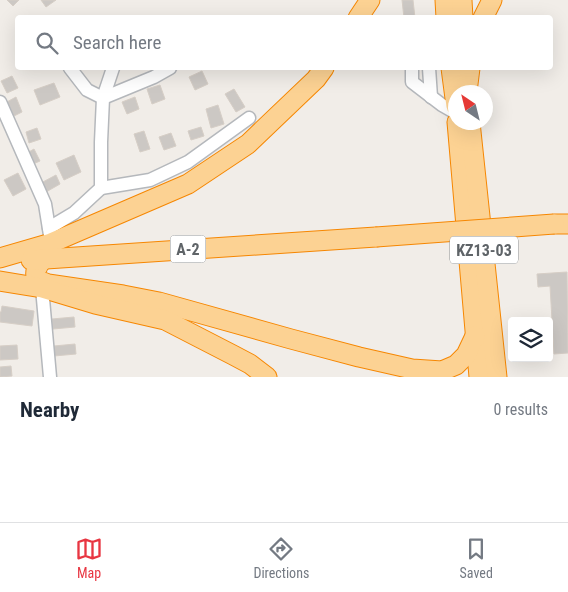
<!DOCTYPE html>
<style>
body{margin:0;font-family:"Roboto Condensed",sans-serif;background:#f6f6f7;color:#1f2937}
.controls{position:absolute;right:15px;bottom:15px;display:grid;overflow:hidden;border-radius:5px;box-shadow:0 5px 20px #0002}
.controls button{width:45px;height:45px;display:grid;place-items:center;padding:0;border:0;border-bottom:1px solid #e0e1e3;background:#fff;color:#1f2937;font:25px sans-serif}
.compass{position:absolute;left:448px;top:85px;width:45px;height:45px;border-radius:50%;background:#fff;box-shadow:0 5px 20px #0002;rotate:325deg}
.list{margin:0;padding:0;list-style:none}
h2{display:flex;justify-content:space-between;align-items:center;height:65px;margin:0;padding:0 20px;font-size:21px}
h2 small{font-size:16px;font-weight:400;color:#747a83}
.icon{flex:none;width:28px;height:28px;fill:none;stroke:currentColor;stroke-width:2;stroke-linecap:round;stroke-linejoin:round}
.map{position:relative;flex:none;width:568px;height:377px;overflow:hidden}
.search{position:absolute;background:#fff;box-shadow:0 5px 20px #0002;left:15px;right:15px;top:15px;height:55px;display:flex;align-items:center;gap:12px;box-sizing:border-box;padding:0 18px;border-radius:5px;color:#747a83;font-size:19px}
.sheet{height:145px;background:#fff}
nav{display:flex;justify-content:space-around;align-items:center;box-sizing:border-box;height:70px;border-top:1px solid #e0e1e3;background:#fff;font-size:14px;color:#747a83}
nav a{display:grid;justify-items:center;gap:2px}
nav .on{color:#e83642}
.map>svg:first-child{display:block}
.building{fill:#ccc8c4;stroke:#d6cec6}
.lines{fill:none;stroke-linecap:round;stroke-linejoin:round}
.minor-casing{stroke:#b5b8bc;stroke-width:15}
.highway-casing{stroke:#f68702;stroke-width:21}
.minor{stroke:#fff;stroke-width:12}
.highway{stroke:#fcd293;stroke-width:19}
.highway-bridge-casing{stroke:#f68702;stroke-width:21;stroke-linecap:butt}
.highway-bridge{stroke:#fcd293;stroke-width:19}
.labels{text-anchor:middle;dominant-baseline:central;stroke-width:4;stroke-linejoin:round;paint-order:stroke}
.shield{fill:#fff;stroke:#8f9295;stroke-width:1}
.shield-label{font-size:16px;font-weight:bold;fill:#5f6468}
</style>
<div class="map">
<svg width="568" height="377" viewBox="0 0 568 377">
<rect width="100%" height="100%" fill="#f1ede8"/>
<!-- building -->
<g class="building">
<polygon points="7,0 19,0 13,6"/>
<polygon points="41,0 56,0 46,7"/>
<polygon points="402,0 413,0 415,18 404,18"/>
<polygon points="202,71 208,84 195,90 189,77"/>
<polygon points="12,76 18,88 7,93 1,81"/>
<polygon points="54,83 60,97 40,105 34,90"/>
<polygon points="160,85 165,99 152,104 147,89"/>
<polygon points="234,89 245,107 236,112 225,94"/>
<polygon points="16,97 22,112 12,117 5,103"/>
<polygon points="135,97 139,109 127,114 122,102"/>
<polygon points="218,105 224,124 211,128 206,109"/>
<polygon points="201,127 204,136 191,140 188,131"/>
<polygon points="37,128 41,139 29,143 26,132"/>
<polygon points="144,131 150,149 140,152 134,134"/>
<polygon points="171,133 176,146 164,150 159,137"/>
<polygon points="34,149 40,161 33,164 27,153"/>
<polygon points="74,155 81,172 64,180 56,163"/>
<polygon points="18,173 26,189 13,196 4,180"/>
<polygon points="56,175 60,184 46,192 41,183"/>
<polygon points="567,272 568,353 554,354 550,286 538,287 537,274"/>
<polygon points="2,306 34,311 32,326 0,322 0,312 1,312"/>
<polygon points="74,317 75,327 53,329 52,319"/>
<polygon points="75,344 76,354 54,356 54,346"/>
<polygon points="17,345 18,359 0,360 0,346"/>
<polygon points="11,366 12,376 0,377 0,367"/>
</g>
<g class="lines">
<!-- minor casing -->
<g class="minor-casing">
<g id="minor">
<polyline points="70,68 87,90 103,98 154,77 170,68"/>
<polyline points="412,68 412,82 442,105 456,113"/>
<polyline points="429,68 431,97"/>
<polyline points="0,102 45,204 50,235"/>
<polyline points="101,188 150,180 188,162 249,118"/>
<polyline points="49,228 74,213 101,188 101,142 103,98 113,68"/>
<polyline points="42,288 50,377"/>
</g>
</g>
<!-- highway casing -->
<g class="highway-casing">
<g id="highway">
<polyline points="445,0 446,18"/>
<polyline points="462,0 463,18"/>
<polyline points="358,18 370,0"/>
<polyline points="483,18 492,0"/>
<polyline points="451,68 456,106"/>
<polyline points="467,92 470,68"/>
<polyline points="457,122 479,377"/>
<polyline points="470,122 497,377"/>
<polyline points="554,224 568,224"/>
<polyline points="0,258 51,243 188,184 248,144 316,79 324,68"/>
<path d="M44,259c-6,5 -13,16 -4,22 1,0 8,3 8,3l75,11 36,7 132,37 68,18 53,12 30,2 14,-6 10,-10 9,-19"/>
<polyline points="31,260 376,237"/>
<polyline points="0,281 42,288 95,304 165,320 233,355 250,364 267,377"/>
</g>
</g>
<!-- minor -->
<use href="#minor" class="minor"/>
<!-- highway -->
<use href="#highway" class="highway"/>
<!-- highway-bridge casing -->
<g class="highway-bridge-casing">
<polyline id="highway-bridge" points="376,237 554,224"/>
</g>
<!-- highway-bridge -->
<use href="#highway-bridge" class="highway-bridge"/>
</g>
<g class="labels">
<!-- shield labels -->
<g class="shield">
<rect x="170.5" y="235.5" width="35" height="27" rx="4"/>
<rect x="450" y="236.5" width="68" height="27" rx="4"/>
</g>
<g class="shield-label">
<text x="188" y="249">A-2</text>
<text x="484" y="250">KZ13-03</text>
</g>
</g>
</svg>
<div class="controls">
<button><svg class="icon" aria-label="layers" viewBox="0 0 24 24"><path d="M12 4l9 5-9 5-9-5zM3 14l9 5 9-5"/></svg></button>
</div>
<svg class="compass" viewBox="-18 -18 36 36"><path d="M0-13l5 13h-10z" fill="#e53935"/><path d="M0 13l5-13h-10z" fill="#747a83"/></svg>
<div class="search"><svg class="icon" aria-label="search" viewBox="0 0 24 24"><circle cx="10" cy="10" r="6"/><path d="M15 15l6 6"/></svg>Search here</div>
</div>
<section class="sheet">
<h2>Nearby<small>0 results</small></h2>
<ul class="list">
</ul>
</section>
<nav>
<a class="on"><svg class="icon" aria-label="map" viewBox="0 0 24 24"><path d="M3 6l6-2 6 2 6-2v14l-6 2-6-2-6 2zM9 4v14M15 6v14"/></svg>Map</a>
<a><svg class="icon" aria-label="directions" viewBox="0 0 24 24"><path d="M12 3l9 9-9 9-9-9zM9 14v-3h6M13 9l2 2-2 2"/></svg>Directions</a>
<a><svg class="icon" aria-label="saved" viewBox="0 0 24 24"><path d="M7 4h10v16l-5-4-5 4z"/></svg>Saved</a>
</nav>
